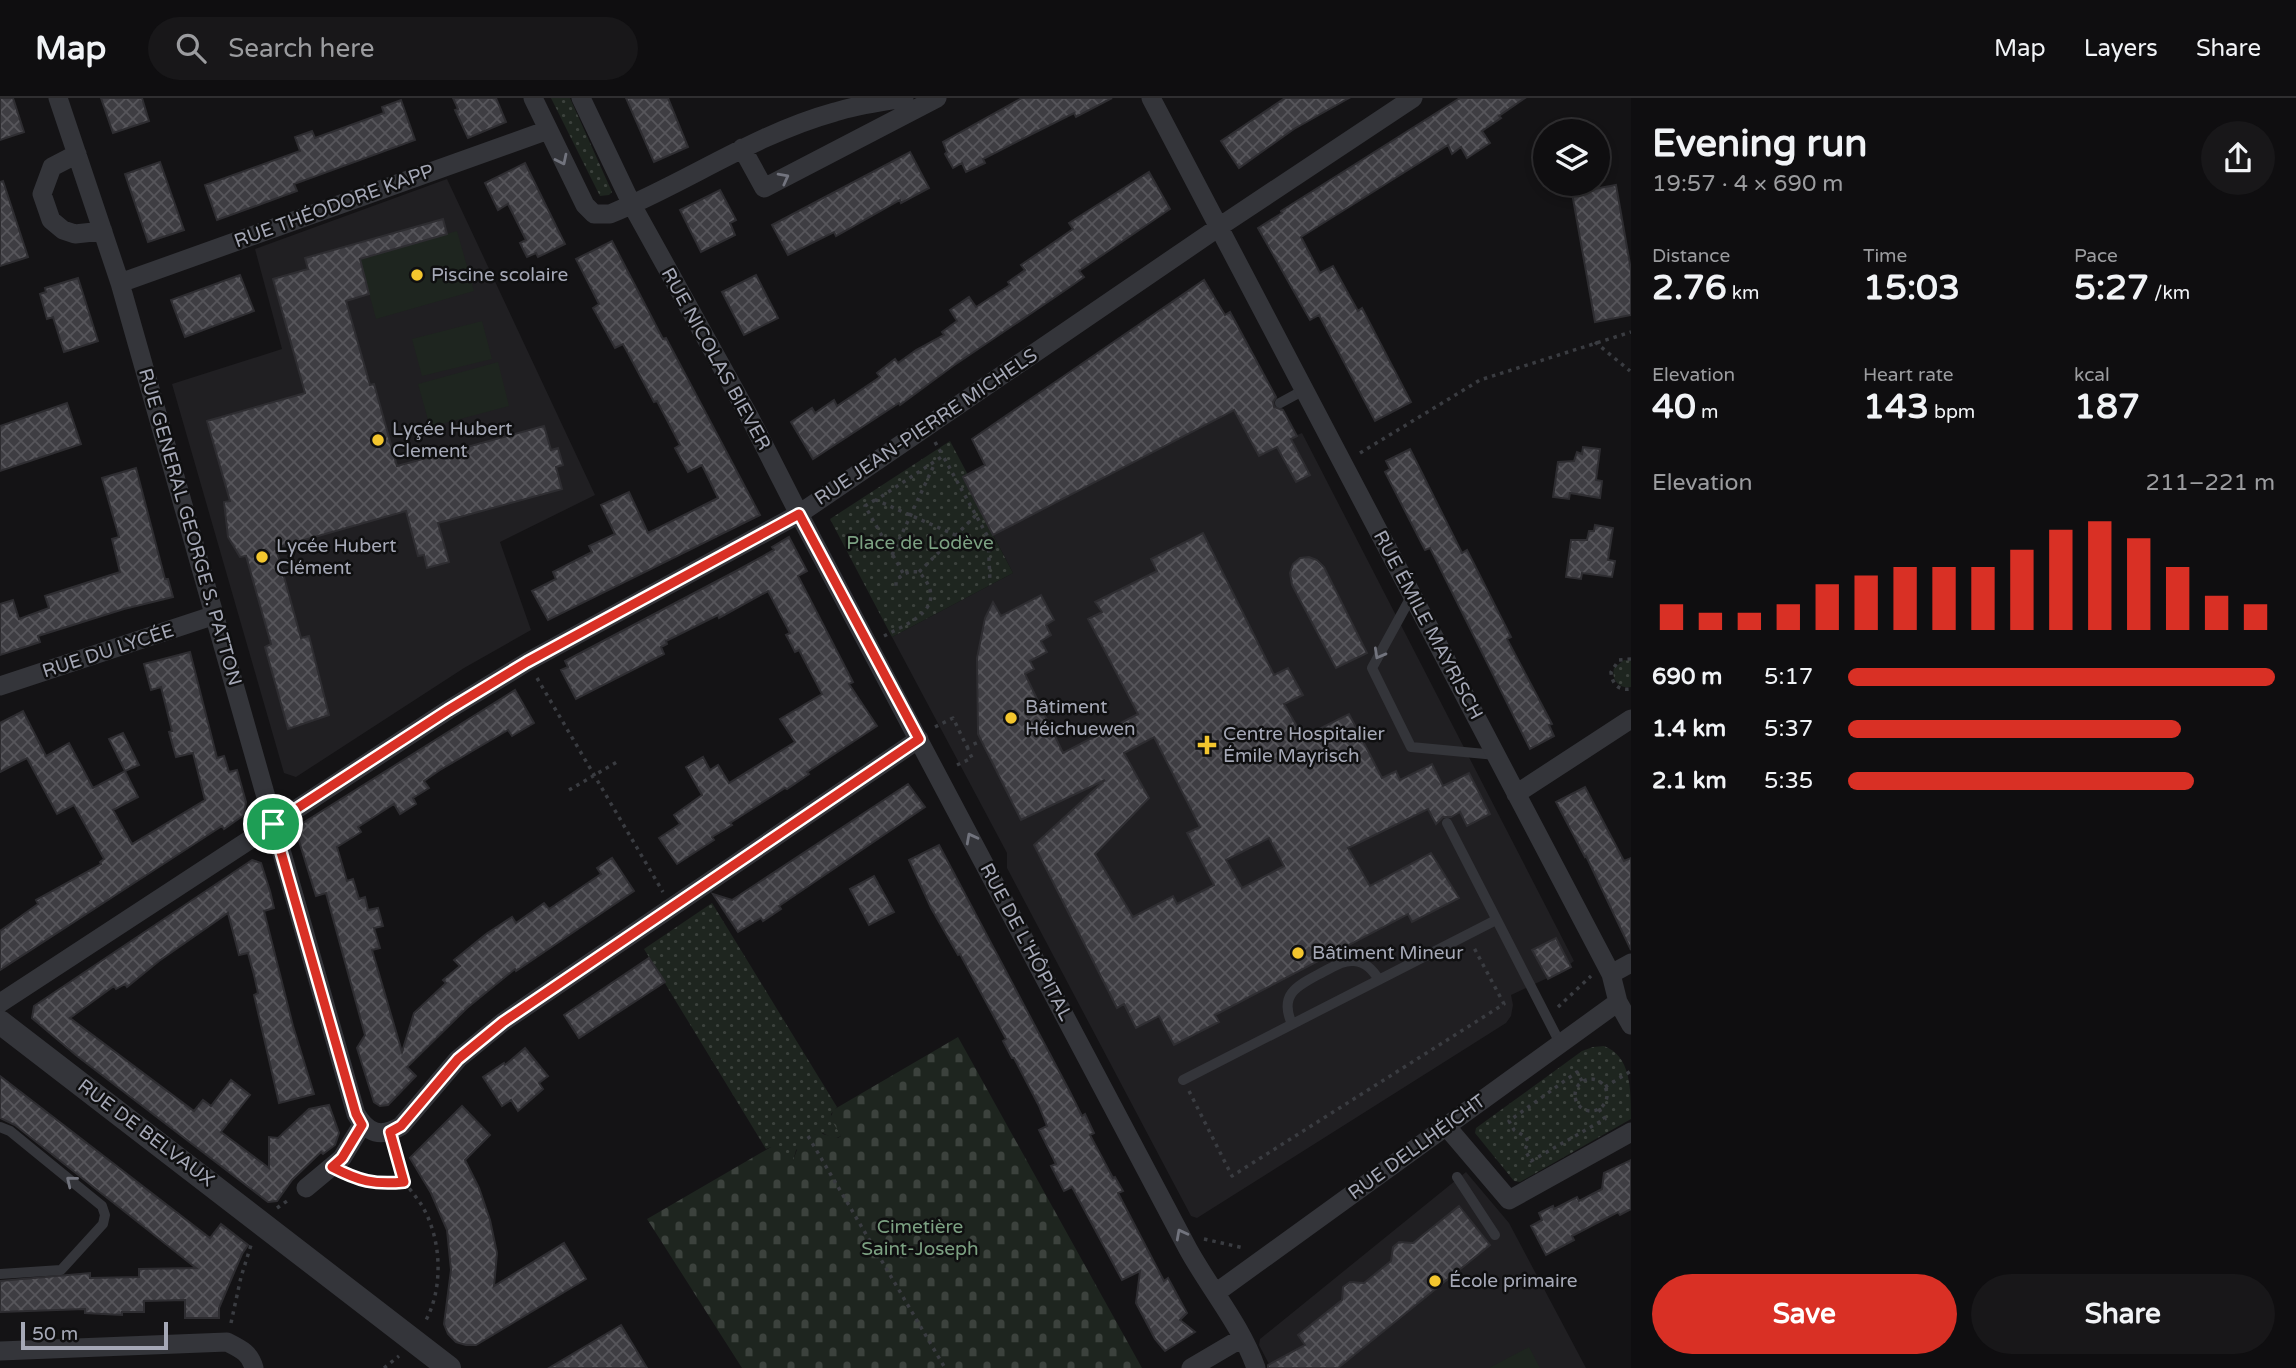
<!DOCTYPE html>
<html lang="en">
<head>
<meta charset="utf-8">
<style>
	body { margin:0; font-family:"Varela Round",sans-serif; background:#181719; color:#f1f3f6; height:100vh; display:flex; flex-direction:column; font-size:26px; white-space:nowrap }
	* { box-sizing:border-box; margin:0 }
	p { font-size:23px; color:#9b9c9f }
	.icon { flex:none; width:38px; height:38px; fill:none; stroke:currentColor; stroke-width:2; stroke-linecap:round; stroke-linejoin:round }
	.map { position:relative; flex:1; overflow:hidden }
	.panel { display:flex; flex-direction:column; background:#0f0e10; width:665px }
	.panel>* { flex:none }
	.tools { position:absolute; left:1533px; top:21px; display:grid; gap:14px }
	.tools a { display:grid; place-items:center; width:77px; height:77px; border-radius:50%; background:#0f0e10; box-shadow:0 4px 10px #0003,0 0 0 2px #2f2e30; font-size:35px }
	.scale { position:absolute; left:21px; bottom:18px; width:147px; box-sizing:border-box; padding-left:7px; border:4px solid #a5a8b6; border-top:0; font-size:19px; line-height:24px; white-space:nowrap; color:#a5a8b6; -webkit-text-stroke:5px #0f0f10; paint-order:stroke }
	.pin { position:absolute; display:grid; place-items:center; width:60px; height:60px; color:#fff; margin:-30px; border:4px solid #fff; border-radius:50%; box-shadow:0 2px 7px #0007 }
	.round { display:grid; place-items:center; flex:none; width:74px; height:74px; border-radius:37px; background:#181719 }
	.headline { display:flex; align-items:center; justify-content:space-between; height:119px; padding:0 21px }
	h1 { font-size:38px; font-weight:700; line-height:52px }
	.stats { display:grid; grid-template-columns:repeat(3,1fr); gap:10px; height:119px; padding:7px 21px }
	.stats div { display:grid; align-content:center }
	.stats b { font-size:35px; font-weight:700 }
	.stats small { font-size:19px; font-weight:400 }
	.stats p { font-size:19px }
	.chart { height:196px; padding:14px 21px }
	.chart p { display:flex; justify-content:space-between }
	.chart svg { width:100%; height:126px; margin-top:7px; stroke:#d93025; stroke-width:6 }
	.action { display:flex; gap:14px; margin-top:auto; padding:14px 21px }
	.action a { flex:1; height:80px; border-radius:42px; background:#d93025; color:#fff; font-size:28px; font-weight:700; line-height:80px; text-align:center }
	.action a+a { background:#181719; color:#f1f3f6 }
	ul { padding:0 21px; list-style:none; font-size:23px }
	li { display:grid; grid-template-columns:112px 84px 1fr; align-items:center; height:52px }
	li i { height:18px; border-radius:9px; background:#d93025 }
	header { display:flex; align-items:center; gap:42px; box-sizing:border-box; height:98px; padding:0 35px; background:#0f0e10; border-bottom:2px solid #2f2e30 }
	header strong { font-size:33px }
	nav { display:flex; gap:38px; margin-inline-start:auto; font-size:24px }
	.search { width:490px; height:63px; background:#181719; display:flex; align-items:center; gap:18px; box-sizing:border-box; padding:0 24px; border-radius:38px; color:#9b9c9f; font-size:26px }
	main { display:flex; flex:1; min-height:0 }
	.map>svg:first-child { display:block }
</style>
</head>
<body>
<header>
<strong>Map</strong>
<div class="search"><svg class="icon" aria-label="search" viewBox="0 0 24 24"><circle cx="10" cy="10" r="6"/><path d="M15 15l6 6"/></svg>Search here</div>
<nav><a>Map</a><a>Layers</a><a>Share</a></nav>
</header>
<main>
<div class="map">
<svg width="1631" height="1270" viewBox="0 0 1631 1270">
	<defs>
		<pattern id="green-dots" width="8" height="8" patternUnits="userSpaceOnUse" patternTransform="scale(1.75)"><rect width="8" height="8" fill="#1e251f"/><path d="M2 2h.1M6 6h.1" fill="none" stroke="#3c423d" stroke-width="1.8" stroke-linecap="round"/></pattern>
		<pattern id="cemetery-stones" width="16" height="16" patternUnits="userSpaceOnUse" patternTransform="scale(1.75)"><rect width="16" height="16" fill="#1e251f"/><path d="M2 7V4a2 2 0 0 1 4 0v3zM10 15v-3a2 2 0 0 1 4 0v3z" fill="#3c423d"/></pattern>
		<pattern id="building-cross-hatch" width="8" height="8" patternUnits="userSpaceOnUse" patternTransform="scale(1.75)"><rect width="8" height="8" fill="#3e3d42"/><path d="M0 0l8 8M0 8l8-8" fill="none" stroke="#57565b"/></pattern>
	</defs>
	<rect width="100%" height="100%" fill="#141315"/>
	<path fill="#201f22" d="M447,81l148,316 -95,47 31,88 -67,38 -168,109 -12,-4 -112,-389 110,-35 -27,-100z
		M1242,235l55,102 5,-2 272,528 -4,3 1,3 -60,28 2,10 -2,11 -5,7 -309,195 -6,-2 -184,-348v-15l-115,-216 121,-64 -50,-96 22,-12 -13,-26 27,-19 5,9 215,-83z
		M1466,1074l43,51 77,145h-315l-12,-23 1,-6z"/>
	<path fill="url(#green-dots)" d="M551,0h19l42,94 -3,3 -9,1z
		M950,343l18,34 -5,3 50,95 -121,64 -62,-118z
		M1624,562l7,1v26c-12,2 -20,-7 -17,-19z
		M712,805l125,204 -6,7 10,22 -7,3 -11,-6 -27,17 -3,12 -3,3 -19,-18 -5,2 -122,-200z
		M1604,948c27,10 27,43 27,73l-111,63 -6,-1 -39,-48 1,-5 106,-77 11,-4z"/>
	<path fill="url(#cemetery-stones)" d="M958,939l184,331h-400l-95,-149 124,-72 8,1 11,17 3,-4 7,-20 15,-9 23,6 3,-2 -10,-17 2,-9z"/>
	<path fill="#1e251f" d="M457,133l17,60 -98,28 -16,-60z
		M482,223l10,38 -70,17 -10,-37z
		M498,264l11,44 -79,21 -12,-43z
		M1529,1249l11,21h-51z"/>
	<path fill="url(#building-cross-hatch)" stroke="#2e2d31" stroke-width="2" fill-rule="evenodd" d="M0,0h13l11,34 -24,8z
		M101,0h41l7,23 -36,12z
		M453,0h43l10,24 -38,16 -13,-28 3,-1z
		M626,0h42l20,49 -34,15z
		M1022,0h90l-36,19 -2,-4 -40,20 -51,26 2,4 -19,9 -4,-9 -9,5 -8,-14 2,-2 -4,-10z
		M1285,0h64l-55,31 -55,39 -18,-27z
		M1460,0h65l-26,18 2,2 -19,13 8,12 -23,15 -6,-11 -9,7 -4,-9 -147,92 19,36 13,-7 25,45 4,-3 49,94 -36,19 -56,-106 -9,5 -52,-92 24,-15 -1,-2z
		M401,2l14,40 -121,44 3,7 -80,29 -12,-35 95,-34 -5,-14 17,-6 3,7 69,-25 -2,-6z
		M910,54l19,36 -28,15 -1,-3 -64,36 -2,-4 -46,23 -16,-30z
		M160,64l24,68 -36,12 -23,-68z
		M525,65l40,81 -27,13 -2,-4 -9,4 -7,-14 6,-3 -18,-36 -10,6 -13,-27z
		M1149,74l21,37 -91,62 5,6 -17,12 -114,77 -53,39 -1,-2 -86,56 -22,-37 21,-14 3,5 19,-13 3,6 43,-29 -3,-4 18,-14 3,4 18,-13 28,-15 -2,-3 15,-11 -7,-11 19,-13 7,10 34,-22 -2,-3 17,-12 -4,-5 52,-36 -4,-6z
		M3,83l25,76 -28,9v-84z
		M1616,87l15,85v45l-36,7 -23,-129z
		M720,92l16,30 -6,3 5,12 -34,17 -21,-42z
		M443,121l4,15 -87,25 9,35 -23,7 24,84 4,-1 23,82 147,-40 7,24 7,-2 5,17 -7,2 6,22 -124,34 11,39 -22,6 -3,-13 -6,1 -12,-45 -130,37 25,90 8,-2 20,79 -41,14 -23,-82 6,-3 -25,-88 -6,1 -12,-20 -4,-35 6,-1 -23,-80 98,-28 -32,-114 35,-10 -3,-11z
		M612,143l51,98 3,-1 94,177 -212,105 -16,-29 24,-12 -3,-7 39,-20 -3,-6 26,-12 -14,-29 28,-13 19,41 70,-35 -16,-33 -14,7 -13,-24 5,-3 -23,-44 -3,1 -31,-58 -8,4 -22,-40 6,-4 -23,-45z
		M240,177l14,36 -69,26 -14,-37z
		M756,177l22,43 -34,17 -22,-43z
		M78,180l20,63 -34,11 -11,-35 -6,2 -7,-25 6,-2 -1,-4z
		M1204,182l21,35 5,-3 46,85 -3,5 1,5 9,3 14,26 -6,3 19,36 -14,7 -19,-35 -18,9 -25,-46 -241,125 -30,-58 22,-12 -13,-26z
		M67,305l14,41 -81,27v-45z
		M1583,349l17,2 -4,31 6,1 -2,17 -30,-5 -1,6 -16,-2 5,-35 16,-1 3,-9 5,2z
		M1410,351l52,104 5,-3 44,87 -4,2 45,85 -3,1 5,11 -24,13 -100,-201 -5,2 -40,-78 5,-3 -4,-8z
		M136,370l29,111h3l5,18 -49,12 -86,27 2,6 -40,13v-51l13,-4 6,19 30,-11 -4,-12 75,-24 -8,-33 7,-2 -17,-59z
		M1595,427l18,3 -5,32 7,1 -3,16 -30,-4 -1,6 -15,-2 5,-37h16l2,-9h5z
		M1203,435l71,142 14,-7 15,27 -19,9 19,33 46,-23 33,64 14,-7 4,9 32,-16 11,22 26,-13 21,41 -23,12 -7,-14 -9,5h-8l-7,7 -8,-15 -80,39 22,38 61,-33 28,45 -47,24 -4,-8 -193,101 4,7 -45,23 -15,-29 -23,12 -12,-24 -7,4 -83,-163 71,-65 -84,40 -43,-86 -1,-76 8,-40 8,-16 8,14 40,-21 13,25 -8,5 5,10 -10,6 6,11 -17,9 4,8 -9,5 38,79 75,-39 -50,-95 14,-7 -7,-10 62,-31 -6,-12zM1154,639l46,90 -13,6 27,52 -37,19 -4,-8 -40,21 -38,-63 54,-56 -25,-45zM1269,740l15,28 -42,22 -16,-28z
		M789,439l18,34 -9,5 55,106 -4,2 28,42 -70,46 2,2 -22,15 -2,-1 -55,35 2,2 -20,12 2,3 -37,24 -18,-26 21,-14 -6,-9 28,-20 -16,-28 17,-10 7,13 8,-5 11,18 66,-41 -15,-23 42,-25 -23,-44 -4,2 -5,-10 -4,-7 4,-2 -22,-42 -49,27 -1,-3 -52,26 1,3 -6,3 3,7 -88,45 -15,-29 7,-3 -3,-6 171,-90 38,-21 -2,-3z
		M1309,459l8,3 7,7 43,86 -31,15 -44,-83 -2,-12 3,-9 7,-6z
		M190,554l27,106 7,-2 5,16 8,-2 9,32 -2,13 -20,14 -2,-3 -17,11 -205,133v-39l38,-27 -2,-4 65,-36 -1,-2 4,-3 -30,-54 -17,9 -30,-56 -27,14v-49l23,-12 23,45 23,-13 24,45 32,-17 13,26 -25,13 19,34 73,-44 -12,-47 -17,4 -7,-25 3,-1 -11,-44 -10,3 -7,-26z
		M515,592l19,33 -22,13 -4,-6 -68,40 -16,11 5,7 -16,10 3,6 -16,10 -6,-10 -36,23 3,5 -24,15 10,34 6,-2 6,20 6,-2 3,13 10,-2 5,18 -9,2 6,20 -8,2 30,102 12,-39 32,-30 -3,-3 17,-14 -6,-6 32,-26 26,-17 4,6 28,-20 5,6 52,-35 -4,-6 15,-10 22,33 -118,80 -1,-2 -48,39 -60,59 9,9 -28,29 -8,1 -6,-4 -17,-54 8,-13 -39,-142 -10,3 -21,-68z
		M123,635l16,32 -14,6 -16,-32z
		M908,686l17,23 -146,99 2,3 -18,12 -2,-3 -23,14 -25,-38 19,6z
		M1585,689l39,74 7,-3v92l-45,-94 -1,1 -29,-55z
		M939,747l130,245 13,26 3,-2 9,19 -4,2 23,43 2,-1 8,14 -5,2 46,88 4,-3 19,35 -7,7 15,12 -30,19 -10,-12 -19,-36 4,-32 -18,9 -50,-93 -8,4 -13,-25 5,-2 -17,-34 8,-4 -8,-20 -25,-48h-2l-9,-17 3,-2 -46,-85 -2,1 -27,-47 -22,-48z
		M252,762l9,3 9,28 4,17 -10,3 29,115 21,68 -35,9 -25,-108 4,-2 -4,-18 -6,-22 -9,2 -11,-42 -69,48 -32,26 -2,-3 -9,5 -2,-3 -44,32 124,93 9,-11 8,6 20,-26 19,15 -29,37 48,36v-31l9,1 31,-29 20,-4 10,28 -4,12 -12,9 -2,-2 -29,28 -15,21 -9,1 -191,-146 -45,-38 2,-12z
		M874,778l20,36 -25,13 -19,-36z
		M1556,840l15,29 -23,12 -16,-29z
		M649,860l16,24 -86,56 -15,-23z
		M525,950l23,28 -9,7 4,6 -25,22 -7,-11 -9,6 -19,-29 21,-14 1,2z
		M0,978l210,162 11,-14 27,21 -6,9 -23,54v10h-34v-18l-41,1v11h-22v3l-37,-2v-4l-85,3v-31l90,-8v5l49,-1v-8l57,-1 -181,-143 -15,-7z
		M462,1008l28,29 -25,25 14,28 11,32 7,33 -3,33 70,-43 22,36 -110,66h-10l-10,-3 -8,-8 -4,-10 7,-54 -4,-40 -16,-37 -21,-35z
		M1631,1062v49l-11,6 -2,-3 -46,24 2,4 -28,15 -15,-29 11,-6 -3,-7 14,-7 1,3 23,-12 2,4 23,-12 2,-16z
		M1459,1108l31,39 -152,123h-70v-3l37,-20 -7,-10 44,-35 1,-13 7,-5 14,1 27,-22 2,-14 6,-5 14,1z
		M621,1227l26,43h-98z"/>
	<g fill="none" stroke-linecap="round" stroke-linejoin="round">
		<path stroke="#3a3c41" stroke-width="3.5" stroke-dasharray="3.5 5" stroke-linecap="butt" d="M1595,244l35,29
			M935,344l8,14
			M1360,355l120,-73 151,-48
			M875,402l-10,6 38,67
			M987,451l-111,-49 67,-44 45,81 2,44
			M892,457l43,-92
			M919,474l57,-57
			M884,538c27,-14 67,-29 35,-64 -11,-1 -16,1 -23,9v9
			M1631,561l-12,1 -8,12c1,12 7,19 20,17
			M537,580l126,214
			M935,629l18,-9 14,29 14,-6
			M957,667l15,-7 -5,-11
			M569,692l48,-28
			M1558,909l33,-31
			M1575 997a16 16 0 1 1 32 0a16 16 0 1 1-32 0Z
			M1582,983l-5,-9 -68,49 5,9 12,7 2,5 -3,8 6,11 74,-42 -6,-10
			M1605,989l26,-16
			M1189,993l43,85 272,-172 -31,-58
			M808,1038l137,232
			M351,1079l27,7 26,-2 -9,-34
			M404,1084c6,7 12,15 17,22 21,34 23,84 4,118
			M277,1110l13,-9
			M1204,1141l40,9
			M231,1225l10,-46 11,-35
			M384,1270l15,-12"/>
		<path stroke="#34353a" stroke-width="10" d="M1280,305l24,-13
			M1412,497l-40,73 39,79 85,8
			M1447,725l113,220
			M1292,926c-14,-31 7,-39 31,-52 10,-5 20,-12 31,-11 12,1 19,9 25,19
			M1183,982l313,-160
			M0,1029l10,4 92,75 3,9 -2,9 -42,46 -61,4
			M1457,1079l38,58"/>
		<path stroke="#34353a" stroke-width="19" d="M58,0l62,185 236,831c12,20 25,24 45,12l57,-67 45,-37 416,-283
			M533,0l52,107 9,9h16c76,-31 145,-80 225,-102 22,-7 46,-10 69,-14
			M581,0l51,107 117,211 50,98 389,735c22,40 53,76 68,119
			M1151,0l460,876 7,28 13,23
			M742,50l22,40 173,-90
			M77,56l-25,13 -10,27 9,26 12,10 12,4 28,-3
			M120,185l428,-153
			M0,588l215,-71
			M1516,696l115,-75
			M1611,876l20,-11
			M0,905l448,-293 79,-48 272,-148 420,-287 194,-129
			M1446,1028l63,74 122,-68
			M306,1090l36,-30 20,-33
			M1217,1194l401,-290
			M0,1253l227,-9c14,7 23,11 27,26
			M1191,1270l51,-30"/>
		<path stroke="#34353a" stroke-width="24" d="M0,924l449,346"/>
	</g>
	<defs><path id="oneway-chevron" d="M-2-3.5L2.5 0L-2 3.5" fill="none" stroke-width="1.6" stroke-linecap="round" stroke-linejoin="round" transform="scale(1.75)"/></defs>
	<g stroke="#72747e">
		<use href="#oneway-chevron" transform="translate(562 62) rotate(64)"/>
		<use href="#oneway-chevron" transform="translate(784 80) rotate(-28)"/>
		<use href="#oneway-chevron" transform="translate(1379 556) rotate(119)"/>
		<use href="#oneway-chevron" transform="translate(971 740) rotate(-118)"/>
		<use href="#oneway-chevron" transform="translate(71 1083) rotate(-141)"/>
		<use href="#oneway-chevron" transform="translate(1181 1136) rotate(-118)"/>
	</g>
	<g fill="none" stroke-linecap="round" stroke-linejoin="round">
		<g stroke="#fff" stroke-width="14">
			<path id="route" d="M799,416l120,225 -416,283 -45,37 -57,67 -11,6 14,50c-30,3 -45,-1 -72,-15l10,-9 20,-33 -6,-11 -83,-290 175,-114 79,-48z"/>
		</g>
		<use href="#route" stroke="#d93025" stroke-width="9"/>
	</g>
	<g fill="#f3c62e" stroke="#0f0f10" stroke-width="2.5">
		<circle cx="417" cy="177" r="7"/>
		<circle cx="378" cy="342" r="7"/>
		<circle cx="262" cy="459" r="7"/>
		<circle cx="1011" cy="620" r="7"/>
		<path d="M1203.5 636.5h7v7h7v7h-7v7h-7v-7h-7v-7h7z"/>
		<circle cx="1298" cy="855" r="7"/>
		<circle cx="1435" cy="1183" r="7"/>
	</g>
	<g text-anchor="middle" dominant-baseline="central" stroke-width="5" stroke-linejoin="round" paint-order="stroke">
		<g font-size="19" fill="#a5a8b6" stroke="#0f0f10">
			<text transform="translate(334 108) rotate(-20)">RUE THÉODORE KAPP</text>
			<text transform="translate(716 261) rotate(61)">RUE NICOLAS BIEVER</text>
			<text transform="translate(926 329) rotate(-34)">RUE JEAN-PIERRE MICHELS</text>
			<text transform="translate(190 429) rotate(74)">RUE GENERAL GEORGE S. PATTON</text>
			<text transform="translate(1428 527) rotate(62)">RUE ÉMILE MAYRISCH</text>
			<text transform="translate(108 553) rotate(-18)">RUE DU LYCÉE</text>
			<text transform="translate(1026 844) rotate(62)">RUE DE L'HÔPITAL</text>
			<text transform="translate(146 1035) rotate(37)">RUE DE BELVAUX</text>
			<text transform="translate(1417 1049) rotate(-36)">RUE DELLHÉICHT</text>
		</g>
		<g font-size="19" fill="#a5a8b6" stroke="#0f0f10" text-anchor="start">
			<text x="431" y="177">Piscine scolaire</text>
			<text x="392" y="331">Lyçée Hubert<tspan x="392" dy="22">Clement</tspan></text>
			<text x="276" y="448">Lycée Hubert<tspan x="276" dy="22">Clément</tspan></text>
			<text x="1025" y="609">Bâtiment<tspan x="1025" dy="22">Héichuewen</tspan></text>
			<text x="1223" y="636">Centre Hospitalier<tspan x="1223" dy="22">Émile Mayrisch</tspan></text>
			<text x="1312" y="855">Bâtiment Mineur</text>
			<text x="1449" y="1183">École primaire</text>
		</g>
		<g font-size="19" fill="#7ca182" stroke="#0f0f10">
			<text x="920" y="445">Place de Lodève</text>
			<text x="920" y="1129">Cimetière<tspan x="920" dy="22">Saint-Joseph</tspan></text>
		</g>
	</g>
</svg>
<div class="tools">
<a><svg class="icon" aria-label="layers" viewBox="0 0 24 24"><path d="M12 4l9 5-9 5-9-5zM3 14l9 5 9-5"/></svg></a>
</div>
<div class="scale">50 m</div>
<div class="pin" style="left:273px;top:726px;background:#1e9e55"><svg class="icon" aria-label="arrive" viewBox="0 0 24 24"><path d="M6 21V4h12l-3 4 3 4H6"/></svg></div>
</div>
<section class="panel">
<div class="headline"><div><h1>Evening run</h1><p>19:57 · 4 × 690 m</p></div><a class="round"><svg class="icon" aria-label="share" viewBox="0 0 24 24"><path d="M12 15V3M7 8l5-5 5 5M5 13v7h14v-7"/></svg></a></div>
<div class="stats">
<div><p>Distance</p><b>2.76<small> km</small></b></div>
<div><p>Time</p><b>15:03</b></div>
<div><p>Pace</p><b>5:27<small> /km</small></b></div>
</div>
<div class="stats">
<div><p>Elevation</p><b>40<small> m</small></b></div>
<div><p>Heart rate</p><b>143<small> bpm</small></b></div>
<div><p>kcal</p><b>187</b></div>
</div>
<div class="chart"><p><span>Elevation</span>211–221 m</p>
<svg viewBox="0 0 160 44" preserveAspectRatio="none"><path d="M5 44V35M15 44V38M25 44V38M35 44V35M45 44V28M55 44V25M65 44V22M75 44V22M85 44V22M95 44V16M105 44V9M115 44V6M125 44V12M135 44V22M145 44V32M155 44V35"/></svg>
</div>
<ul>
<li><b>690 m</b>5:17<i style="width:100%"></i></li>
<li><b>1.4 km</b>5:37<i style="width:78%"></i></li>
<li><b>2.1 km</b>5:35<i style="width:81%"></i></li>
</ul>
<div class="action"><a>Save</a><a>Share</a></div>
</section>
</main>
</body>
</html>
